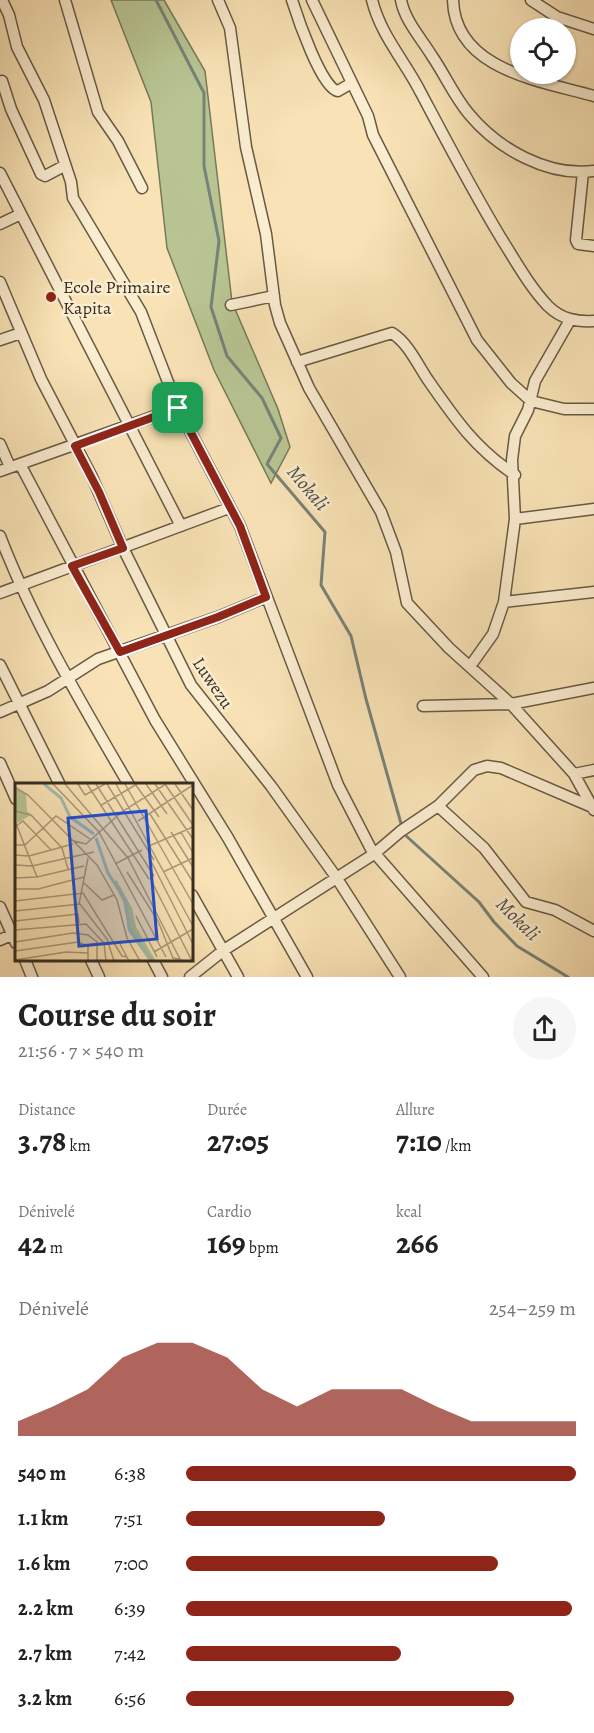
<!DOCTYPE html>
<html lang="fr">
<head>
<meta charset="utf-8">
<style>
	body { margin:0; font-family:Alegreya,serif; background:#f6f6f6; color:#222; height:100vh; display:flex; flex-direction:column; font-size:22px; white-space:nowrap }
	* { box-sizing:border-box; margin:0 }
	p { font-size:20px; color:#767676 }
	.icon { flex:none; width:33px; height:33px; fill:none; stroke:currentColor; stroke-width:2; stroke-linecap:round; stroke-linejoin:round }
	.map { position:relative; height:977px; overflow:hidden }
	.side { display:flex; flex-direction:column; background:#fff; flex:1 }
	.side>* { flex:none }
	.tools { position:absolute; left:510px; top:18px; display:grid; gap:12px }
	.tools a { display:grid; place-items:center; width:66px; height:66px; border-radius:50%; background:#fff; box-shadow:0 2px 4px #0004; font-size:30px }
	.pin { position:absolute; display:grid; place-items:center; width:51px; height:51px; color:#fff; margin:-26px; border-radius:12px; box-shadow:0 3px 9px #0006 }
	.round { display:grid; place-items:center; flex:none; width:63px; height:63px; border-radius:32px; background:#f6f6f6 }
	.head { display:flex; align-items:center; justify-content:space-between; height:102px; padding:0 18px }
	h1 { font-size:33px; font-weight:700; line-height:45px }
	.stats { display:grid; grid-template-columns:repeat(3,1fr); gap:9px; height:102px; padding:6px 18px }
	.stats div { display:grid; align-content:center }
	.stats b { font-size:30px; font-weight:700 }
	.stats small { font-size:16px; font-weight:400 }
	.stats p { font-size:16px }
	.chart { height:168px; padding:12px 18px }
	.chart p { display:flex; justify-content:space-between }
	.chart svg { width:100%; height:108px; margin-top:6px; fill:#8f2418; opacity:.7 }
	ul { padding:0 18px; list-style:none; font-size:20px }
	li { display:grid; grid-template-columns:96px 72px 1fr; align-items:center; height:45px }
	li i { height:15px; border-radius:8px; background:#8f2418 }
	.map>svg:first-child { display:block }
</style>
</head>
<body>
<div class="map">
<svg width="594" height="977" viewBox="0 0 594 977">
	<rect width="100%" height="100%" fill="#f9e3b6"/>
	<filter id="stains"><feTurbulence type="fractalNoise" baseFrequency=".00333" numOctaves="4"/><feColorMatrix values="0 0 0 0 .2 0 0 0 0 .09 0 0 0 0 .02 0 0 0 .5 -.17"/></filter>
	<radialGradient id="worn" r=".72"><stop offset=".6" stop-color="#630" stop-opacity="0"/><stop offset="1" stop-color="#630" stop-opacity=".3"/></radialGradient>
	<path fill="#b8c593" stroke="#77795a" stroke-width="1.5" d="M111,0h53l41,71 27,231 46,107 12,38 -19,36 -57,-113 -47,-122 -16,-146z"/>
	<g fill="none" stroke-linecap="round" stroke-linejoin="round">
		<path stroke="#768379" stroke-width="3" d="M156,0l48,93v73l15,75 -8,66 16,49 35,42 19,40 -14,26 58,68 -4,53 30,51 15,63 36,128
			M404,834l75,68 15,20 23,24 51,31"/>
		<g stroke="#675a46" stroke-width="13">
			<path id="minor" d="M2,0l7,15 8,32 27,53 27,82 2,16 68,114 37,96 62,118 98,259 33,64 112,128
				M65,0l33,112 20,29 24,47
				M218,0l12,28 16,119 20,87 9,71 5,18 29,65 72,124 15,40 11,51 42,45 62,56 63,70 20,36
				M292,0c5,16 30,90 46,91l12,-7
				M312,0l56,116 5,19 104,205 34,43 20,18 33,8h30
				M372,0c9,36 33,61 49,93 26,49 51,97 80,145 14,22 28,48 47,68 13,13 28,16 46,15
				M401,0c4,21 20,38 31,56 13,19 22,40 37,58 29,35 79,63 125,57
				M453,0c2,70 88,81 141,96
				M531,0l26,17 37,12
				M2,81l9,28 30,65 4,2 19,-10
				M583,172l-7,68 2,4 16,2
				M0,173l181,353
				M0,224l21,-10
				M0,282l41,97 51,98 31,71 68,137 80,101 65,91 64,100
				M231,305l43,-9
				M0,340l21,-7
				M297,362l95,-29c17,11 25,31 36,47 27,39 47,68 87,95
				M0,444l10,23
				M20,464l135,256 73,118 79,139
				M0,471l178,-63
				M515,519l79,-10
				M0,536c34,88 82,168 129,249
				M0,593l229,-85
				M504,602l90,-10
				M0,665l60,120
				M471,665l22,-31 11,-32 11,-83 -3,-59 3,-24 13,-26 7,-29 35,-61
				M423,706l88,-2 83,-16
				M0,712l48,-21 50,-32 120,-42 48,-20
				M0,763l16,36
				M574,774l20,-4
				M438,806l46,42 42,54 29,8 39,21
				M192,895l46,82
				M0,907l16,36
				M0,940l16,-7
				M25,960l7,17
				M91,960l8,17
				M153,960l9,17
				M190,977l34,-27 150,-96 27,-23 37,-25 36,-36 13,-4 14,2 91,39"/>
		</g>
		<use href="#minor" stroke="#fbedd0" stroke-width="10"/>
	</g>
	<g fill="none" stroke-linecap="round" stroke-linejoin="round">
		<g stroke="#fff" stroke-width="12">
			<path id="route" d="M178,408l62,118 26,71 -48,20 -98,35 -48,-86 51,-18 -24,-56 -24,-46z"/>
		</g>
		<use href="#route" stroke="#8f2418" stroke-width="8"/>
	</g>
	<circle fill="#8f2418" stroke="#fbedd0" stroke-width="2" cx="51" cy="297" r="6"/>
	<g text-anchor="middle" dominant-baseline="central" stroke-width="5" stroke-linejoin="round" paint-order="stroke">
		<g font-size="18" fill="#362d20" stroke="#fbedd0" text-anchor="start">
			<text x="63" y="287">Ecole Primaire<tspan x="63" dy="21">Kapita</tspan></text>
		</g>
		<g font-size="18" fill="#362d20" stroke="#fbedd0">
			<text transform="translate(213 683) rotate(56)">Luwezu</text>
		</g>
		<g font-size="20" font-style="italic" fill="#505145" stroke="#fbedd0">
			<text transform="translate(308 488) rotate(50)">Mokali</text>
			<text transform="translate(518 919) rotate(45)">Mokali</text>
		</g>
	</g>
	<g transform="translate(15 783)">
		<rect width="178" height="178" fill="#f9e3b6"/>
		<path d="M0,5l11,6 1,17 4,4 -14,8zM101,96l16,29 4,19 20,34h-7l-20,-29 -6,-30 -9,-18z" fill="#b8c593"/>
		<path fill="none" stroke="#a0bdb5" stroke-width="3" d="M29,1l17,14 9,19 24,17M81,55l12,35 18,28 3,28 23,32"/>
		<path fill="none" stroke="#ab9a7a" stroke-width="1.5" d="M38,1l46,48 67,125M50,1l63,74 53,103M63,1l7,11 20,-11M72,1l62,95M81,1l58,92M92,1l47,76M101,1l77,142M110,1l68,120M120,1l24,33M131,1l21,30M140,1l38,55M150,1l28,41M160,1l18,26M1,5l12,7 69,70 20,35 10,38 13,23M85,23l37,-22M0,28l16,4 31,33M135,31l43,68M0,38l22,56M123,38l55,-36M0,44l8,-6 28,29M156,49l22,35M166,49l12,21M55,57l16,4 37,-33 43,-27M0,62h10l31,-29 34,23M134,63l44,-19M47,65l6,21M0,72l14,1 44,-12M136,78l42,83M100,81l27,-14M0,82l17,1 62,-14M112,89l31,49 15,37 6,1M148,89l30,-14M0,95l22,-1 47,-11M135,95l42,83M69,100l18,17 12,-5M0,106h23l46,-12M0,118l68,-8 39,63 5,1M64,121l9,-46M0,128l65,-7 27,35 7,22M121,133l21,41M0,138l63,-7 1,9M0,147l71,-6 18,19 2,18M0,159l58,-9 15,2 9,7v19M105,161l9,17M0,168l63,-9 10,4v15M139,169l39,-23M0,177l51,-8 22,1"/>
		<path fill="#1d4ed8" fill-opacity="0.15" stroke="#1d4ed8" stroke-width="3" d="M131,28l11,128 -78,7 -11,-128z"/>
		<rect width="178" height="178" fill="none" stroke="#362d20" stroke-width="3"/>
	</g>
	<rect width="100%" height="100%" filter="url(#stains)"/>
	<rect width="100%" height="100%" fill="url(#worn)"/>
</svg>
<div class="tools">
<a><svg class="icon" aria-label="locate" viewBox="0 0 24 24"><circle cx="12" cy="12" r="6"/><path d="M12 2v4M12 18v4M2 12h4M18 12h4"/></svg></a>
</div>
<div class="pin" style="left:178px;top:408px;background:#1e9e55"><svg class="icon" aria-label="arrive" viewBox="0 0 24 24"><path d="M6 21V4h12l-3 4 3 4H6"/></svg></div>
</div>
<section class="side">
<div class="head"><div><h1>Course du soir</h1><p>21:56 · 7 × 540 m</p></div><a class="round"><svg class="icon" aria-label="share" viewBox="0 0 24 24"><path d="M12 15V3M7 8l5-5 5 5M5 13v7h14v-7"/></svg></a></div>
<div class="stats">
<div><p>Distance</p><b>3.78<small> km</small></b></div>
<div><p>Durée</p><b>27:05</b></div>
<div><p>Allure</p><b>7:10<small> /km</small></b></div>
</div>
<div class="stats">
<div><p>Dénivelé</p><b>42<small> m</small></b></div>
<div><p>Cardio</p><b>169<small> bpm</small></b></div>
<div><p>kcal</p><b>266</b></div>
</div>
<div class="chart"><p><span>Dénivelé</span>254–259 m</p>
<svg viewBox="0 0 160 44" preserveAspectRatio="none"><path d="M0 44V38L10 32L20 25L30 12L40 6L50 6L60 12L70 25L80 32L90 25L100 25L110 25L120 32L130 38L140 38L150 38L160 38V44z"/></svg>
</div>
<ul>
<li><b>540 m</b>6:38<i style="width:100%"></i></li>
<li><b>1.1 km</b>7:51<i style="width:51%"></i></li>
<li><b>1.6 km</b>7:00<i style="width:80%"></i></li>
<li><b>2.2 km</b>6:39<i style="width:99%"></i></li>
<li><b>2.7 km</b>7:42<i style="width:55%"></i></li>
<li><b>3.2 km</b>6:56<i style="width:84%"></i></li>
</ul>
</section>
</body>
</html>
